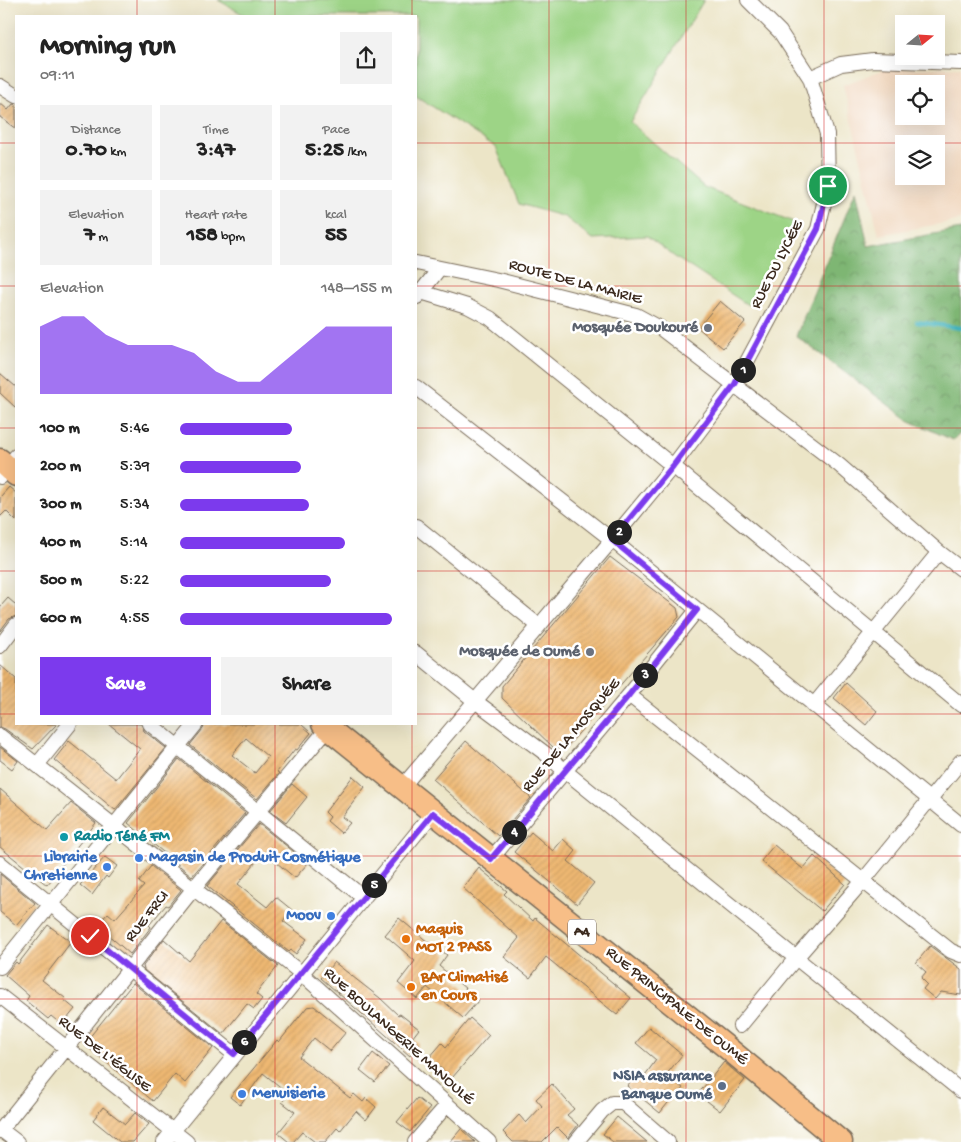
<!DOCTYPE html>
<html lang="en">
<head>
<meta charset="utf-8">
<style>
	body { margin:0; font-family:"Gochi Hand",sans-serif; background:#f2f2f2; color:#222; height:100vh; display:flex; flex-direction:column; font-size:19px; white-space:nowrap }
	* { box-sizing:border-box; margin:0 }
	p { font-size:16px; color:#767676 }
	.icon { flex:none; width:28px; height:28px; fill:none; stroke:currentColor; stroke-width:2; stroke-linecap:round; stroke-linejoin:round }
	.map { position:relative; flex:1; overflow:hidden }
	.sheet { position:absolute; left:15px; top:15px; width:402px; height:710px; display:flex; flex-direction:column; background:#fff; border-radius:0px; box-shadow:0 5px 20px #0002 }
	.sheet>* { flex:none }
	.needle { width:32px; rotate:72deg }
	.tools { position:absolute; left:895px; top:15px; display:grid; gap:10px }
	.tools a { display:grid; place-items:center; width:50px; height:50px; border-radius:0px; background:#fff; box-shadow:0 5px 20px #0002; font-size:25px }
	.pin { position:absolute; display:grid; place-items:center; width:42px; height:42px; color:#fff; margin:-21px; border:2px solid #fff; border-radius:50%; box-shadow:0 1px 5px #0007 }
	.km { position:absolute; width:25px; height:25px; margin:-12px; border-radius:50%; background:#222; color:#fff; font-size:14px; line-height:25px; text-align:center }
	.round { display:grid; place-items:center; flex:none; width:52px; height:52px; border-radius:0px; background:#f2f2f2 }
	.overview { display:flex; align-items:center; justify-content:space-between; height:85px; padding:0 25px }
	h1 { font-size:28px; font-weight:700; line-height:38px }
	.metrics { display:grid; grid-template-columns:repeat(3,1fr); gap:8px; height:85px; padding:5px 25px }
	.metrics div { display:grid; align-content:center; border-radius:0px; background:#f2f2f2; text-align:center }
	.metrics b { font-size:21px; font-weight:700 }
	.metrics small { font-size:14px; font-weight:400 }
	.metrics p { font-size:14px }
	.chart { height:140px; padding:10px 25px }
	.chart p { display:flex; justify-content:space-between }
	.chart svg { width:100%; height:90px; margin-top:5px; fill:#7c3aed; opacity:.7 }
	.cta { display:flex; gap:10px; margin-top:auto; padding:10px 25px }
	.cta a { flex:1; height:58px; border-radius:0px; background:#7c3aed; color:#fff; font-size:20px; font-weight:700; line-height:58px; text-align:center }
	.cta a+a { background:#f2f2f2; color:#222 }
	ul { padding:0 25px; list-style:none; font-size:16px }
	li { display:grid; grid-template-columns:80px 60px 1fr; align-items:center; height:38px }
	li i { height:12px; border-radius:6px; background:#7c3aed }
	.map>svg:first-child { display:block }
</style>
</head>
<body>
<div class="map">
<svg width="961" height="1142" viewBox="0 0 961 1142">
	<defs>
		<pattern id="forest-crowns" width="20" height="18" patternUnits="userSpaceOnUse" patternTransform="scale(1.25)"><rect width="20" height="18" fill="#7eb673"/><path d="M2 6a3 3 0 1 1 6 0M12 15a3 3 0 1 1 6 0" fill="none" stroke="#68945e"/></pattern>
		<pattern id="building-hatch" width="6" height="6" patternUnits="userSpaceOnUse" patternTransform="scale(1.25)"><rect width="6" height="6" fill="#eeb872"/><path d="M-1 1l2-2M0 6l6-6M5 7l2-2" fill="none" stroke="#cd9e62"/></pattern>
	</defs>
	<rect width="100%" height="100%" fill="#fff"/>
	<filter id="ink" filterUnits="userSpaceOnUse"><feTurbulence type="fractalNoise" baseFrequency=".02" numOctaves="2"/><feDisplacementMap in="SourceGraphic" scale="10" xChannelSelector="R" yChannelSelector="G"/><feConvolveMatrix kernelMatrix="1 2 1 2 8 2 1 2 1" color-interpolation-filters="sRGB"/></filter>
	<filter id="wash" filterUnits="userSpaceOnUse"><feTurbulence type="fractalNoise" baseFrequency=".0096" numOctaves="4" result="noise"/><feDisplacementMap in="SourceGraphic" scale="20" xChannelSelector="R" yChannelSelector="G"/><feGaussianBlur stdDeviation="1.12" result="paint"/><feColorMatrix in="noise" values="0 0 0 0 0 0 0 0 0 0 0 0 0 0 0 0 0 1.4 0 .05"/><feComposite in="paint" operator="in"/></filter>
	<g filter="url(#wash)">
		<rect width="100%" height="100%" fill="#ece5c7"/>
		<path fill="#f0d6bc" fill-rule="evenodd" d="M961,67v153l-82,15 -36,-150 42,-16zM904,84h32v32h-32zM904,144h32v32h-32z"/>
		<path fill="#9dd486" stroke="#6c7f52" d="M218,0h486l-74,122 74,65 92,36 -48,82 -73,-48 -28,-21 -54,3 -28,-22 -46,-13 -23,-57 -80,-51v-80h-170z"/>
		<path fill="url(#forest-crowns)" stroke="#5c7048" d="M856,190l12,56 93,-17v204l-8,7 -43,-19 -114,-85z"/>
		<g fill="none" stroke-linecap="round" stroke-linejoin="round">
			<path stroke="#43b2bd" stroke-width="4.5" d="M917,322l44,6"/>
		</g>
		<g id="blocks">
			<path fill="url(#building-hatch)" fill-rule="evenodd" d="M0,103l8,7 5,-6 3,1v24l-16,-12z
				M720,301l25,21 -22,26 -25,-20z
				M0,373l16,14v21l-16,-15z
				M9,487l7,6v28l-10,-10 -6,6v-20z
				M610,557l67,51 2,9 -113,131 -11,1 -53,-51v-12z
				M8,598l8,7v11l-7,3 -9,12v-24z
				M0,665l16,14v45h41l-24,25 -28,-20 -5,-2z
				M846,683l31,28 -11,14 -32,-27z
				M109,724h32l3,7 22,17 -51,62 -61,-50 15,-19 47,38 24,-30z
				M205,724h96l10,9 -14,17 -2,-1 -18,23 2,1 -22,26 -67,-54 13,-16zM246,738l22,19 -13,16 -23,-18z
				M466,741l65,57 -33,38 -65,-57z
				M0,747l18,14 -6,8 -12,-9z
				M179,759l66,54 -53,63 -64,-53z
				M353,776l12,11 -23,30 8,6 -9,10 -14,-12 3,-4 -5,-5z
				M292,784l15,13 -21,26 -16,-12z
				M0,789l47,41 24,-27 25,20 -40,49 1,1 -10,12 -47,-38z
				M259,824l49,39 -13,15 -31,-26 -26,32 29,23 9,-10 16,13 -9,11 24,18 -11,15 -5,-4 -2,2 -82,-66z
				M531,832l22,19 10,-12 13,12 -8,10 26,22 -17,21 -63,-52z
				M774,845l29,24 11,-13 31,28 -23,27 -61,-50z
				M105,857l12,9 -9,12 -2,-2 -14,19 -12,-10z
				M151,866l30,24 -13,16 -2,-1 -17,20 2,2 -21,27 -33,-29 11,-12 7,6 29,-33 -5,-4z
				M479,868l28,23 -3,3 29,27 2,-3 96,80 -14,17 -71,-58 -16,21 -26,-21 15,-19 -56,-50z
				M0,874l35,29 -19,22 -16,-13z
				M399,918l30,25 1,-1 17,13 -8,11 40,34 -16,18 -36,-31 -10,12 -19,-16 17,-22 -30,-26z
				M221,921l57,45 -22,28 6,5 -8,10 -7,-5 -24,30 -79,-64 -1,-4 21,-27 25,22z
				M48,925l23,17 -29,38 23,18 -1,2 11,9 -13,16 -11,-9 -3,3 -22,-18 3,-5 -24,-21 11,-13 2,2z
				M930,946l31,23v26l-20,-3 -6,7 -12,-10 4,-5 -6,-6 5,-6 -10,-9z
				M334,962l46,36 18,17 2,-1 19,15 -7,9 7,6 -9,12 -89,-78z
				M133,983l80,65 -28,35 -10,-9 -22,27 -69,-57z
				M314,1006l32,26 -16,19 -16,-13 -15,19 51,41 4,-4 9,8 3,-4 10,9 -10,13 -10,-9 -16,20 -3,-3 -12,14h-10l-13,-10 -9,10h-4l-11,-9 17,-21 -13,-10 7,-8 -26,-21 -23,32 -10,-8 47,-57 2,2 28,-35z
				M470,1018l19,17 -37,43 -23,-20 13,-15 4,4z
				M649,1027l33,28 -16,20 17,13 -10,12 -2,-1 -11,14 -33,-27 11,-13 5,5 13,-18 -20,-17z
				M373,1053l16,13 -14,16 -15,-12z
				M724,1062l21,18 -25,31 -22,-17z
				M552,1084l22,25 -7,6 11,10 -10,13 -11,-11 -15,15h-29l-10,-10 16,-17 7,8 16,-17 -6,-7z
				M417,1098l13,10 -20,24 -13,-10z
				M103,1107l22,17 10,-11 14,11 -16,18h-13l-27,-22z
				M617,1117l30,25h-34l-10,-8z
				M461,1129l14,13h-25z"/>
		</g>
	</g>
	<g filter="url(#ink)">
		<use href="#blocks" fill-opacity="0" stroke="#796b59" stroke-width="1"/>
		<g fill="none" stroke-linecap="round" stroke-linejoin="round">
			<g stroke="#796b59" stroke-width="16">
				<path id="street" d="M810,78l31,-14 32,-4 88,3
					M0,86l16,10
					M416,263l82,17 138,35 24,13 179,137 100,87 22,17
					M421,292l46,14 23,12 183,148 288,239
					M417,297l22,-28
					M416,387l196,153 349,285
					M0,477l16,-21
					M416,526l123,100
					M0,646l16,-21
					M416,653l59,48 71,53 19,17 231,187 66,-76 99,-121
					M629,695l322,256 10,4
					M813,706l126,-154
					M150,724l214,174
					M0,736l301,237 188,169
					M37,765l33,-41
					M402,787l210,-247 61,-74 62,-82 83,-155 10,-43 -1,-52 -17,-56 -30,-46 -32,-32
					M491,859l138,-164 68,-85
					M0,863l234,191
					M0,967l196,-243
					M0,996l187,146
					M740,1026l56,-68 165,133
					M0,1129l17,13
					M0,1131l194,-243 134,-160
					M164,1142l269,-329
					M415,1142l32,-37
					M576,1142l26,-31 10,-8h11l45,39"/>
			</g>
			<g stroke="#796b59" stroke-width="25">
				<path id="primary" d="M0,460l16,15
					M323,724l402,322 116,96"/>
			</g>
			<use href="#street" stroke="#fff" stroke-width="14"/>
			<use href="#primary" stroke="#f7be87" stroke-width="22"/>
		</g>
	</g>
	<g fill="none" stroke-linecap="round" stroke-linejoin="round" filter="url(#ink)">
		<g stroke="#fff" stroke-width="10">
			<path id="route" d="M90,936l144,118 199,-241 58,46 138,-164 68,-85 -85,-70 61,-74 62,-82 83,-155 10,-43"/>
		</g>
		<use href="#route" stroke="#7c3aed" stroke-width="6"/>
	</g>
	<path fill="none" stroke="#d62828" stroke-width="1" stroke-opacity="0.55" d="M137,0v16M275,0v16M412,0v16M549,0v1142M686,0v1142M824,0v1142M0,143h16M416,143h545M0,286h16M416,286h545M0,428h16M416,428h545M0,571h16M416,571h545M0,714h16M416,714h545M137,724v418M275,724v418M412,724v418M0,856h961M0,999h961"/>
	<g fill="#6b7280" stroke="#fff" stroke-width="2">
		<circle cx="708" cy="328" r="5"/>
		<circle cx="590" cy="652" r="5"/>
	</g>
	<circle fill="#0f9aa8" stroke="#fff" stroke-width="2" cx="64" cy="837" r="5"/>
	<g fill="#3f7fe0" stroke="#fff" stroke-width="2">
		<circle cx="139" cy="858" r="5"/>
		<circle cx="107" cy="867" r="5"/>
		<circle cx="331" cy="916" r="5"/>
		<circle cx="242" cy="1094" r="5"/>
	</g>
	<g fill="#e8710a" stroke="#fff" stroke-width="2">
		<circle cx="406" cy="939" r="5"/>
		<circle cx="411" cy="987" r="5"/>
	</g>
	<circle fill="#5c6f8a" stroke="#fff" stroke-width="2" cx="722" cy="1086" r="5"/>
	<g text-anchor="middle" dominant-baseline="central" stroke-width="5" stroke-linejoin="round" paint-order="stroke">
		<rect fill="#fff" stroke="#766a62" stroke-width="1" x="568" y="919.5" width="28" height="25" rx="4"/>
		<g font-size="15" font-weight="bold" fill="#3b2a1e">
			<text x="582" y="932">A4</text>
		</g>
		<g font-size="16" fill="#3b2a1e" stroke="#fff">
			<text transform="translate(778 265) rotate(-63)">RUE DU LYCÉE</text>
			<text transform="translate(575 283) rotate(15)">ROUTE DE LA MAIRIE</text>
			<text transform="translate(572 736) rotate(-50)">RUE DE LA MOSQUÉE</text>
			<text transform="translate(148 917) rotate(-52)">RUE FRCI</text>
			<text transform="translate(676 1007) rotate(39)">RUE PRINCIPALE DE OUMÉ</text>
			<text transform="translate(398 1037) rotate(42)">RUE BOULANGERIE MANOULÉ</text>
			<text transform="translate(104 1055) rotate(38)">RUE DE L'ÉGLISE</text>
		</g>
		<g font-size="16" font-weight="bold" fill="#5b616d" stroke="#fff" text-anchor="end">
			<text x="698" y="328">Mosquée Doukouré</text>
			<text x="580" y="652">Mosquée de Oumé</text>
		</g>
		<g font-size="16" font-weight="bold" fill="#0d838f" stroke="#fff" text-anchor="start">
			<text x="74" y="837">Radio Téné FM</text>
		</g>
		<g font-size="16" font-weight="bold" fill="#366cbe" stroke="#fff" text-anchor="end">
			<text x="97" y="858">Librairie<tspan x="97" dy="18">Chretienne</tspan></text>
			<text x="149" y="858" text-anchor="start">Magasin de Produit Cosmétique</text>
			<text x="321" y="916">Moov</text>
			<text x="252" y="1094" text-anchor="start">Menuisierie</text>
		</g>
		<g font-size="16" font-weight="bold" fill="#c56008" stroke="#fff" text-anchor="start">
			<text x="416" y="930">Maquis<tspan x="416" dy="18">MOT 2 PASS</tspan></text>
			<text x="421" y="978">BAr Climatisé<tspan x="421" dy="18">en Cours</tspan></text>
		</g>
		<g font-size="16" font-weight="bold" fill="#4e5e75" stroke="#fff" text-anchor="end">
			<text x="712" y="1077">NSIA assurance<tspan x="712" dy="18">Banque Oumé</tspan></text>
		</g>
	</g>
</svg>
<div class="tools">
<a><svg class="needle" viewBox="-14 -14 28 28"><path d="M0-13l5 13h-10z" fill="#e53935"/><path d="M0 13l5-13h-10z" fill="#767676"/></svg></a>
<a><svg class="icon" aria-label="locate" viewBox="0 0 24 24"><circle cx="12" cy="12" r="6"/><path d="M12 2v4M12 18v4M2 12h4M18 12h4"/></svg></a>
<a><svg class="icon" aria-label="layers" viewBox="0 0 24 24"><path d="M12 4l9 5-9 5-9-5zM3 14l9 5 9-5"/></svg></a>
</div>
<div class="pin" style="left:828px;top:186px;background:#1e9e55"><svg class="icon" aria-label="arrive" viewBox="0 0 24 24"><path d="M6 21V4h12l-3 4 3 4H6"/></svg></div>
<div class="pin" style="left:90px;top:936px;background:#d93025"><svg class="icon" aria-label="check" viewBox="0 0 24 24"><path d="M5 12l5 5 9-10"/></svg></div>
<b class="km" style="left:743px;top:370px">1</b>
<b class="km" style="left:619px;top:532px">2</b>
<b class="km" style="left:645px;top:675px">3</b>
<b class="km" style="left:514px;top:832px">4</b>
<b class="km" style="left:374px;top:885px">5</b>
<b class="km" style="left:244px;top:1042px">6</b>
<section class="sheet">
<div class="overview"><div><h1>Morning run</h1><p>09:11</p></div><a class="round"><svg class="icon" aria-label="share" viewBox="0 0 24 24"><path d="M12 15V3M7 8l5-5 5 5M5 13v7h14v-7"/></svg></a></div>
<div class="metrics">
<div><p>Distance</p><b>0.70<small> km</small></b></div>
<div><p>Time</p><b>3:47</b></div>
<div><p>Pace</p><b>5:25<small> /km</small></b></div>
</div>
<div class="metrics">
<div><p>Elevation</p><b>7<small> m</small></b></div>
<div><p>Heart rate</p><b>158<small> bpm</small></b></div>
<div><p>kcal</p><b>55</b></div>
</div>
<div class="chart"><p><span>Elevation</span>148–155 m</p>
<svg viewBox="0 0 160 44" preserveAspectRatio="none"><path d="M0 44V11L10 6L20 6L30 15L40 20L50 20L60 20L70 24L80 33L90 38L100 38L110 29L120 20L130 11L140 11L150 11L160 11V44z"/></svg>
</div>
<ul>
<li><b>100 m</b>5:46<i style="width:53%"></i></li>
<li><b>200 m</b>5:39<i style="width:57%"></i></li>
<li><b>300 m</b>5:34<i style="width:61%"></i></li>
<li><b>400 m</b>5:14<i style="width:78%"></i></li>
<li><b>500 m</b>5:22<i style="width:71%"></i></li>
<li><b>600 m</b>4:55<i style="width:100%"></i></li>
</ul>
<div class="cta"><a>Save</a><a>Share</a></div>
</section>
</div>
</body>
</html>
